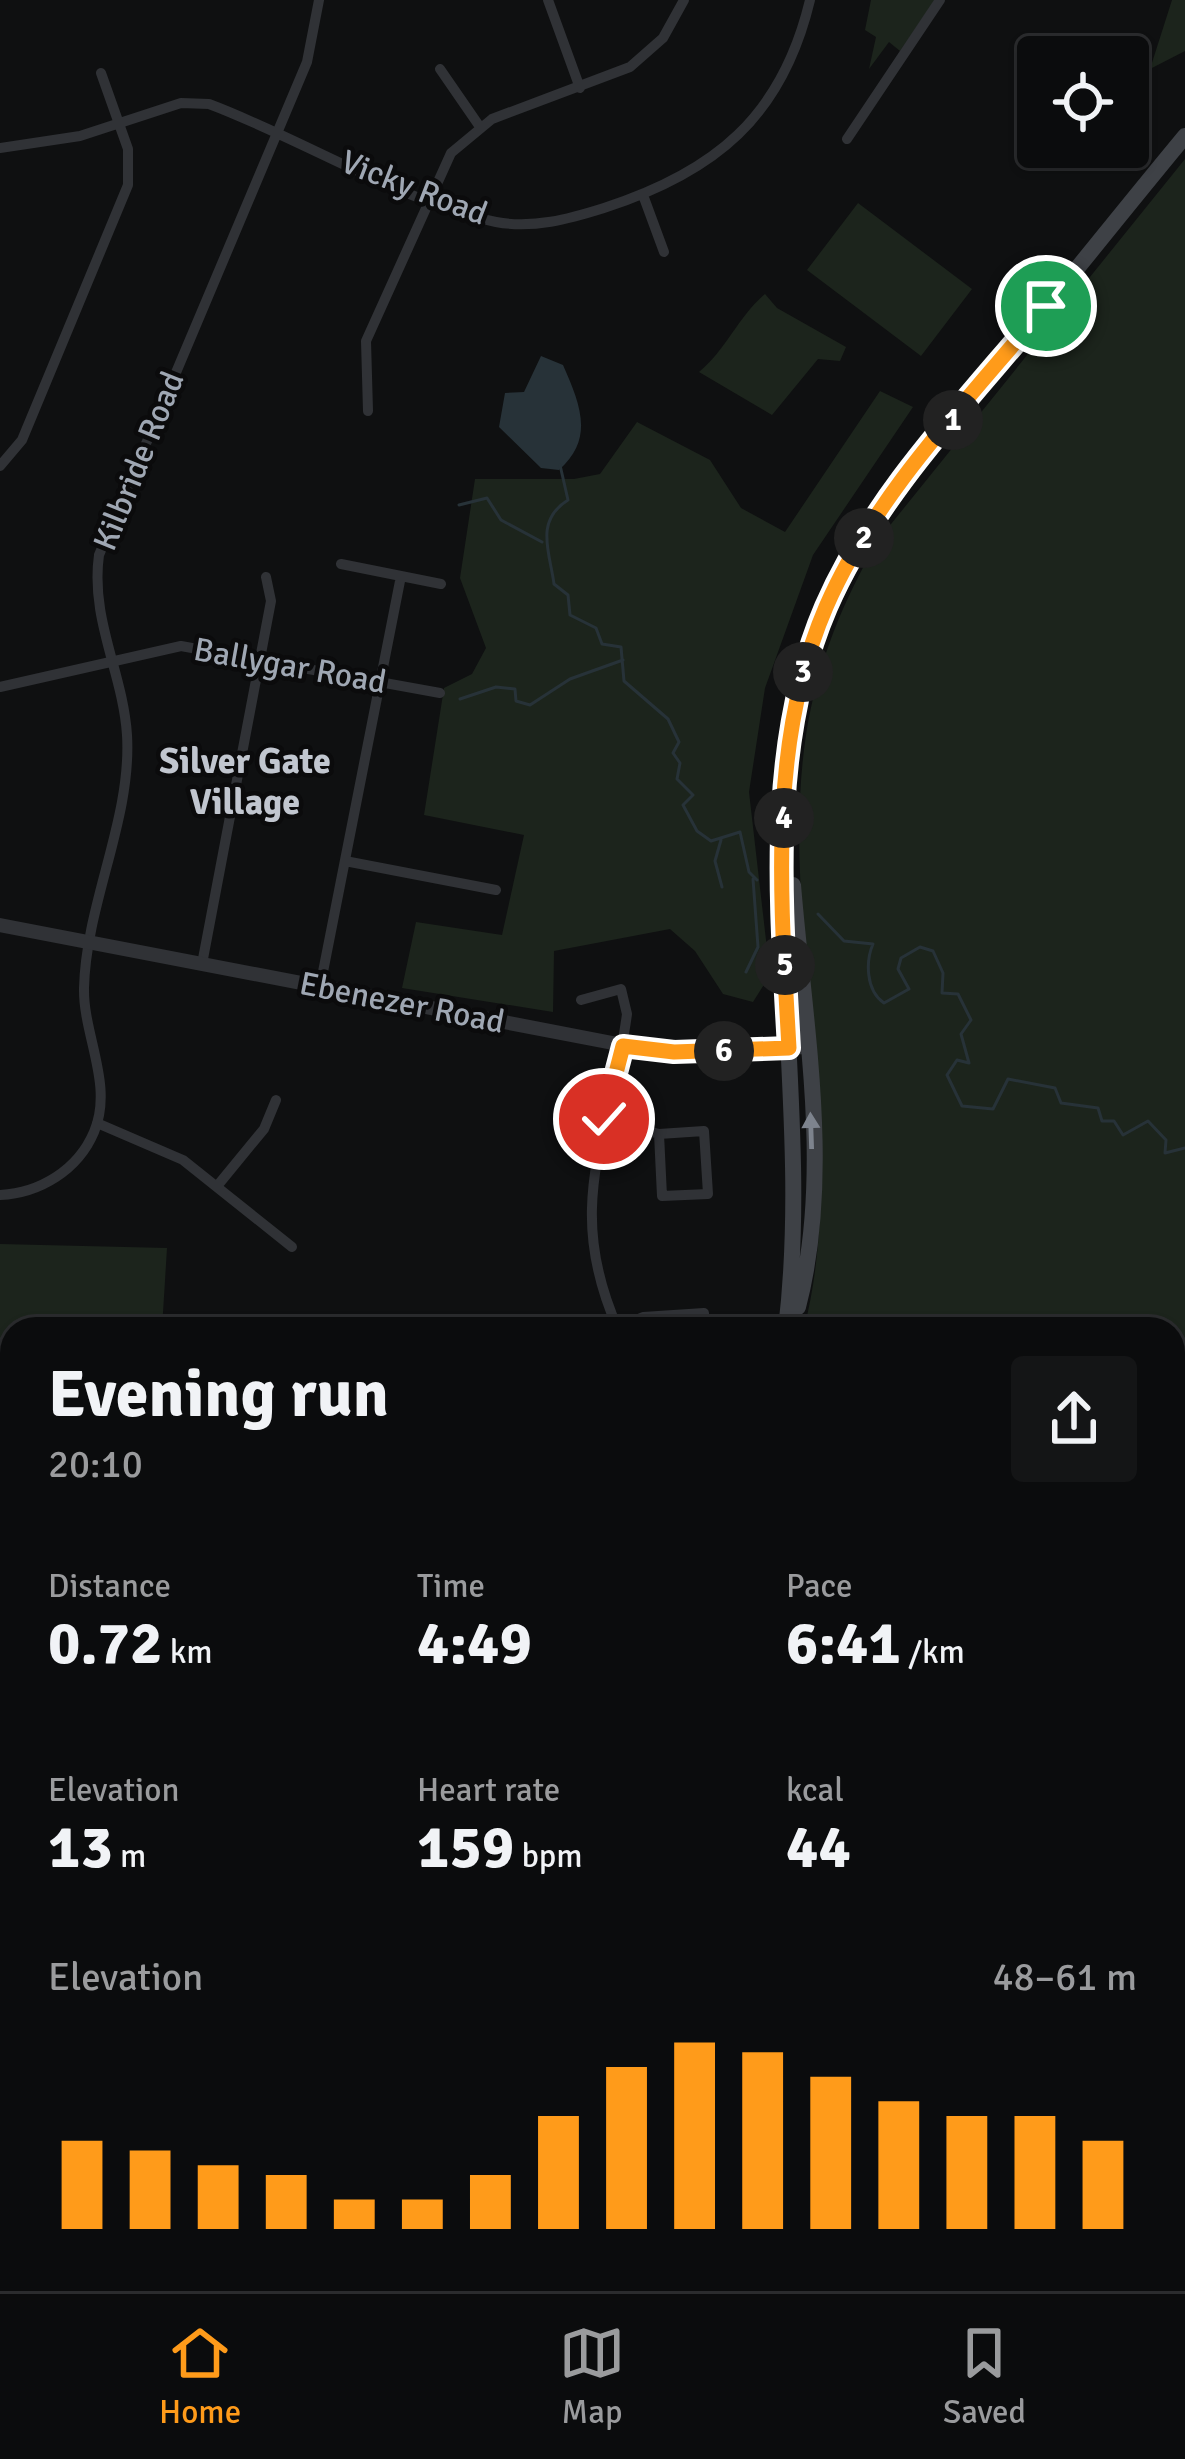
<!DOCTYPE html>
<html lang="en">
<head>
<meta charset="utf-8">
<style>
	body { margin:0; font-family:Signika,sans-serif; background:#141516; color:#f1f3f6; height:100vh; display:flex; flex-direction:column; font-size:45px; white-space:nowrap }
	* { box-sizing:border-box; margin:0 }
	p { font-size:39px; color:#9a9b9d }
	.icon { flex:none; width:66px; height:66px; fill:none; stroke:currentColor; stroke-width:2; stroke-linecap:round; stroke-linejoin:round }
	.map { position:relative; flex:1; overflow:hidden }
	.panel { position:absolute; left:0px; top:1317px; width:1185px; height:975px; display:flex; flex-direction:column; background:#0b0c0d; border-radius:36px 36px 0 0; box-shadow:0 3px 9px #0004,0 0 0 3px #2b2c2e }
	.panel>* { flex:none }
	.controls { position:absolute; left:1017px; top:36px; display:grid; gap:24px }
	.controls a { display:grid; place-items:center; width:132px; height:132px; border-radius:12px; background:#0b0c0d; box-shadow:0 3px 9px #0004,0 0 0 3px #2b2c2e; font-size:60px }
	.pin { position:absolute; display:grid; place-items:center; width:102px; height:102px; color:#fff; margin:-51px; border:6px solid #fff; border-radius:50%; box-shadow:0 3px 12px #0007 }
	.km { position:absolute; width:60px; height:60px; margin:-30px; border-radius:50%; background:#222; color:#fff; font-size:33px; line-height:60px; text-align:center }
	.round { display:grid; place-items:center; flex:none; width:126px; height:126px; border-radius:12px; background:#141516 }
	.headline { display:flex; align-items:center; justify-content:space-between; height:204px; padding:0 48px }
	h1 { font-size:66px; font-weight:700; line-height:90px }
	.figures { display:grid; grid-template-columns:repeat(3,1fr); gap:18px; height:204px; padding:12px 48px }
	.figures div { display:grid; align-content:center }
	.figures b { font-size:60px; font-weight:700 }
	.figures small { font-size:33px; font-weight:400 }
	.figures p { font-size:33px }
	.chart { height:336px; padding:24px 48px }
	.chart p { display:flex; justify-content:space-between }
	.chart svg { width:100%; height:216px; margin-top:12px; stroke:#ff9b1a; stroke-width:6 }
	.menu { display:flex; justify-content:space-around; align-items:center; height:168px; border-top:3px solid #2b2c2e; background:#0b0c0d; font-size:33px; color:#9a9b9d }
	.menu a { display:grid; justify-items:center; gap:6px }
	.menu .current { color:#ff9b1a }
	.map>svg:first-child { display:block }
</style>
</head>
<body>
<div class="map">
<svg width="1185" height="2291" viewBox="0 0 1185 2291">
	<rect width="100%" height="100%" fill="#0f1011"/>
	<path fill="#1b1c1e" d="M36,2280h115l-2,11h-113z"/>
	<path fill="#1c241c" d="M871,0h64l-35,51 -11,-9 -20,27 7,-32 -11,-7z
		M1172,0h13v51l-35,18z
		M1185,159v1309l-12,-13v-126h-369c49,-196 -27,-401 2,-594 11,-71 37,-135 73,-196z
		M858,203l114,86 -51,67 -114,-86z
		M765,294l12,14 69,39 -6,14 -22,-2 -46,56 -73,-43c27,-22 39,-55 66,-78z
		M880,391l33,16 -100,148 -48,133 -16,104 21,183 -17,27 -30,-8 -28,-43 -25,-22 -116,22 -1,61 -151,-24 14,-66 86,13 22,-100 -100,-20 20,-127 28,-14 14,-26 -26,-70 15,-99h99l26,-5 37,-52 73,38 31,48 44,24z
		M0,1244l167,4 -5,81h-150v52l-12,-3z
		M12,1452v556l-12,-7v-542z
		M1185,1526v354l-12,3v-356z"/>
	<path fill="#273238" d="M541,356l22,9c17,39 32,73 -4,105l-18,-2 -42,-41 6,-34 19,-1z"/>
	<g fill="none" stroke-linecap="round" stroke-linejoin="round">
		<path stroke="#273238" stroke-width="3" d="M560,465l8,35c-34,21 -18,53 -14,84l14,11 2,20 26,13 6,16 19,3 3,34 44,38 11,23 -6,11 7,10 -3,16 16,16 -10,10 14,26 14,10 29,-9 9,40 8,8
			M459,505l28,-7 14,22 41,22
			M460,699l36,-12 19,2 1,12 14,4 40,-26 53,-19
			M721,840l-6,21 7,26
			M818,914l26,27 29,3c-7,16 -8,46 11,59l25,-14 -11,-20 3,-11 19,-11 13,4 10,22 -1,20 16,1 13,26 -10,14 8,29 -12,-3 -10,15 15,31 31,3 15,-30 47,9 6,15 37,5 4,13h12l9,14 25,-14 18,19 -1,13 20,-5
			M746,972l12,-25 -5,-68"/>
		<path stroke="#303236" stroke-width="10" d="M548,0l32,88
			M440,69l40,58
			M847,139l93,-139
			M0,148l80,-12 101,-33 28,1c89,33 197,100 287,118 37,7 73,-3 108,-14 111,-36 178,-91 206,-208
			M643,195l21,57
			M368,411l-2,-70 85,-188 41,-34 138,-52 33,-29 21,-38
			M0,466l22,-26 106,-255v-36l-27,-76
			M341,564l100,20
			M0,687l181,-41 259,47
			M345,861l151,29
			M202,964l69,-363 -5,-24
			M320,987l81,-411
			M581,1000l40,-11 6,25c-16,121 -65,189 -9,315
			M604,1119l55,15 45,-3 4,63 -46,2 -3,-62
			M97,1123l86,37 109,87
			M218,1185l46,-56 12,-29
			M0,1195c40,-2 78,-25 94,-63 20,-47 -11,-97 -10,-144 2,-85 48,-169 43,-253 -4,-62 -37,-116 -28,-180l208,-493 12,-62
			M617,1328l26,-11 61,-4 1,16
			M1173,1951l12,-3
			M548,2280l38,11
			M1073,2280l1,11
			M277,2289l6,2
			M1169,2291l16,-19"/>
		<path stroke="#303236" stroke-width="14" d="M0,925l623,120 77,7 107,-5"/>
		<path stroke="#3e4146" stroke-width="16" d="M793,885c11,136 40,288 5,422
			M786,1329c22,-182 -14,-364 -1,-546 13,-184 115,-300 227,-435 58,-70 115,-142 173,-212
			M0,2123l12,3
			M2,2291l10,-73"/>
	</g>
	<defs><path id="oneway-solid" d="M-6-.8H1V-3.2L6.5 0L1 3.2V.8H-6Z" transform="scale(3)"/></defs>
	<use fill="#7d838d" href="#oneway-solid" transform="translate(811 1131) rotate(-92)"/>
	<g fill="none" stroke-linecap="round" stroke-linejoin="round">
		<g stroke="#fff" stroke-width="24">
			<path id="route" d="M604,1119l19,-73 51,6 115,-4c-8,-146 -22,-304 37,-441 49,-113 143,-208 220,-301"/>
		</g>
		<use href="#route" stroke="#ff9b1a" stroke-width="15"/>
	</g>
	<g text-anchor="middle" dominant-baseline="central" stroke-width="9" stroke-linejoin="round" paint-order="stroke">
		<g font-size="33" fill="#9fa7b3" stroke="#0b0b0c">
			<text transform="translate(414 188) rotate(21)">Vicky Road</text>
			<text transform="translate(139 461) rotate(-68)">Kilbride Road</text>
			<text transform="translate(290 666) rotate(10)">Ballygar Road</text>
			<text transform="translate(402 1003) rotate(11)">Ebenezer Road</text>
		</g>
		<g font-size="36" font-weight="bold" fill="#c1c6cf" stroke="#0b0b0c">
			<text x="245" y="761">Silver Gate<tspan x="245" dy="41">Village</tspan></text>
		</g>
	</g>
</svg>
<div class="controls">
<a><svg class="icon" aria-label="locate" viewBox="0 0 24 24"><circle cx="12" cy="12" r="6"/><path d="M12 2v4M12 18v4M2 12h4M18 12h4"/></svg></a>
</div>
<div class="pin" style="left:1046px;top:306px;background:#1e9e55"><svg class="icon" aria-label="arrive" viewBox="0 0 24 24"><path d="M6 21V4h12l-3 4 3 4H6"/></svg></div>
<div class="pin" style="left:604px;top:1119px;background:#d93025"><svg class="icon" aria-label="check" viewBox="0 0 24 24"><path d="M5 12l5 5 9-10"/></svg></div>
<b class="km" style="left:953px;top:420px">1</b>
<b class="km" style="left:864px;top:538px">2</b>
<b class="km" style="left:803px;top:672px">3</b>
<b class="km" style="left:784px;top:818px">4</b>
<b class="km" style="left:785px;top:965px">5</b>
<b class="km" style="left:724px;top:1051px">6</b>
<section class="panel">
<div class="headline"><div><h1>Evening run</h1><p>20:10</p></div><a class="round"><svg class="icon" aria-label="share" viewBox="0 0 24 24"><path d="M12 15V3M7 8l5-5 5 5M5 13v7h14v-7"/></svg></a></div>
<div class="figures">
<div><p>Distance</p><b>0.72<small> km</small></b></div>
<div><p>Time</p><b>4:49</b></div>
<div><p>Pace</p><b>6:41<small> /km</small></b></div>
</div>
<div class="figures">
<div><p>Elevation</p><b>13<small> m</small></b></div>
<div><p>Heart rate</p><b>159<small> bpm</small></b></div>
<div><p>kcal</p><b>44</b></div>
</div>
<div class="chart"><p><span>Elevation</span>48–61 m</p>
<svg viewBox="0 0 160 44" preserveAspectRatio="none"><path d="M5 44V26M15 44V28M25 44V31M35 44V33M45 44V38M55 44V38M65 44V33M75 44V21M85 44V11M95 44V6M105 44V8M115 44V13M125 44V18M135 44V21M145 44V21M155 44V26"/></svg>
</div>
</section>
</div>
<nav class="menu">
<a class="current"><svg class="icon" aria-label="home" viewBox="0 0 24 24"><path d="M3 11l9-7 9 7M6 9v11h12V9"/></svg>Home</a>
<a><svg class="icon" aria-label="map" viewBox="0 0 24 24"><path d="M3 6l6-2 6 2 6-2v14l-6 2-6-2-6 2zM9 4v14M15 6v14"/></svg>Map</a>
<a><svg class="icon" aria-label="saved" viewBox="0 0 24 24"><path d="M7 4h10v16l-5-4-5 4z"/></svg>Saved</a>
</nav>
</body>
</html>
